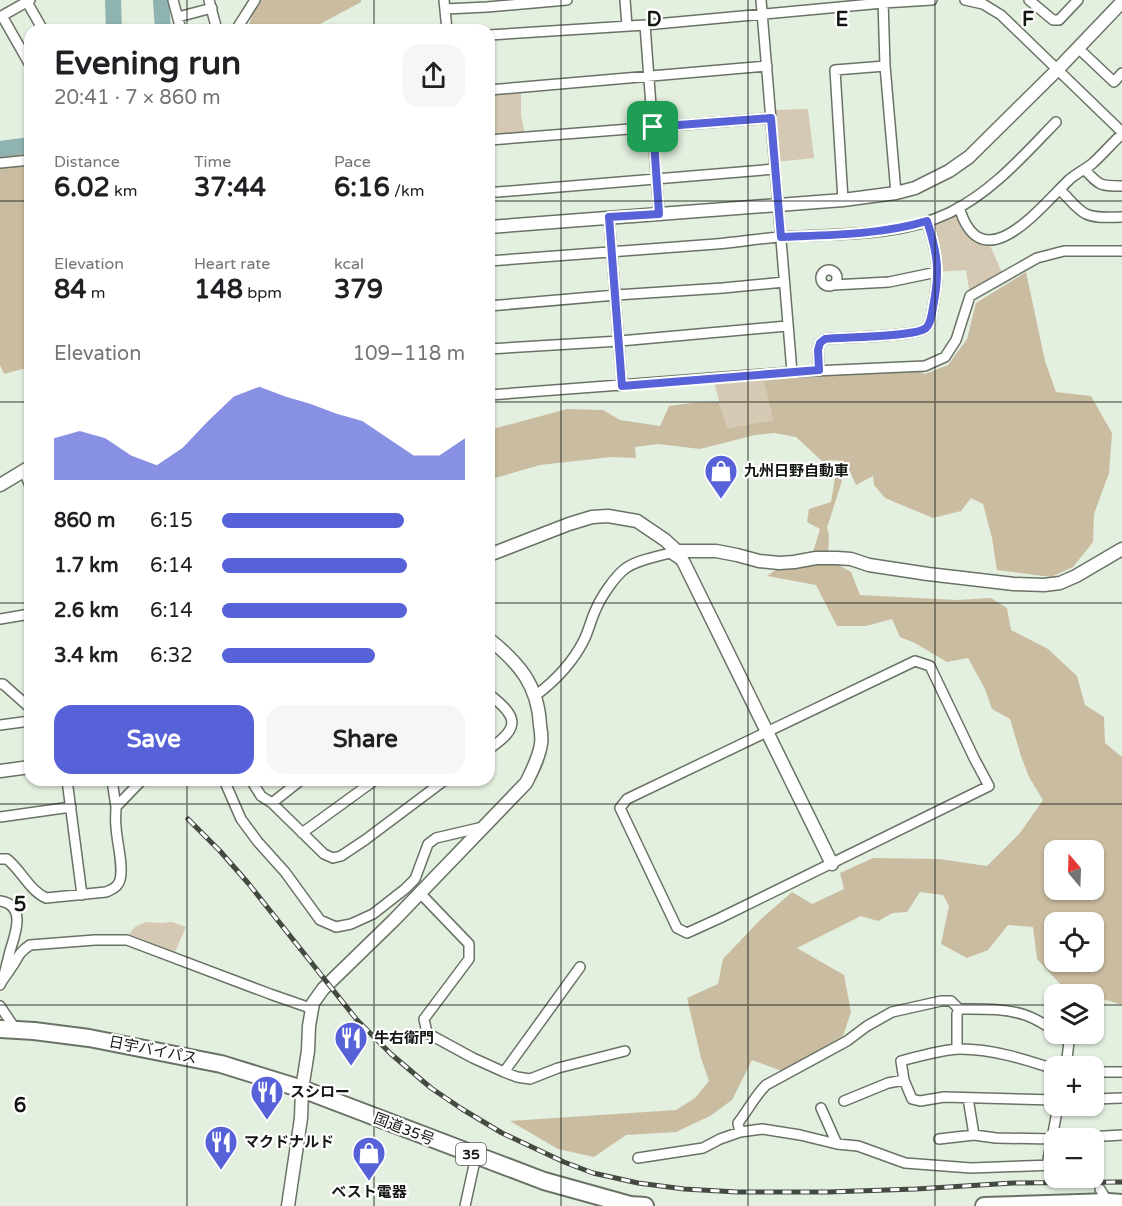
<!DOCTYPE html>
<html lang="en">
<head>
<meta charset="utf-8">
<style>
	body { margin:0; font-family:"Varela Round","Noto Sans JP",sans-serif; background:#f6f6f6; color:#202124; height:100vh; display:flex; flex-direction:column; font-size:22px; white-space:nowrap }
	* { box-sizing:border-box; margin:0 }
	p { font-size:20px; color:#757577 }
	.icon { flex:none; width:33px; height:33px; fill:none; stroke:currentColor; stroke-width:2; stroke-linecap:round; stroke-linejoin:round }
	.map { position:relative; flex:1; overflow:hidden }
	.drawer { position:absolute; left:24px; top:24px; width:471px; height:762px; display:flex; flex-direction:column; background:#fff; border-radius:18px; box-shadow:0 2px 4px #0004 }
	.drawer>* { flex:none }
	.needle { width:39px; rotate:341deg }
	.controls { position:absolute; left:1044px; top:840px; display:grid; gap:12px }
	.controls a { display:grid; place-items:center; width:60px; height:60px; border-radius:12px; background:#fff; box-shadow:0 2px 4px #0004; font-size:30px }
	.pin { position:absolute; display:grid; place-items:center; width:51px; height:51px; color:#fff; margin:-26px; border-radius:12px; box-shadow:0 3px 9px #0006 }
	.round { display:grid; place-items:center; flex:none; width:63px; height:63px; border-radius:18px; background:#f6f6f6 }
	.headline { display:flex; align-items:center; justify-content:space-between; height:102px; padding:0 30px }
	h1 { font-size:33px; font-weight:700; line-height:45px }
	.stats { display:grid; grid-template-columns:repeat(3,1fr); gap:9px; height:102px; padding:6px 30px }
	.stats div { display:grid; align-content:center }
	.stats b { font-size:26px; font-weight:700 }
	.stats small { font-size:16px; font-weight:400 }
	.stats p { font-size:16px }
	.chart { height:168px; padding:12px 30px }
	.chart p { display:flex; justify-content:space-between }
	.chart svg { width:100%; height:108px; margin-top:6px; fill:#5762d9; opacity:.7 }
	.cta { display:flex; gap:12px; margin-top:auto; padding:12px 30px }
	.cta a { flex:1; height:69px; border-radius:18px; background:#5762d9; color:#fff; font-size:24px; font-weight:700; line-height:69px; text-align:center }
	.cta a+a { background:#f6f6f6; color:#202124 }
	ul { padding:0 30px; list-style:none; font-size:20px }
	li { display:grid; grid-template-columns:96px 72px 1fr; align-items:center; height:45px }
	li i { height:15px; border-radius:8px; background:#5762d9 }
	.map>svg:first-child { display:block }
</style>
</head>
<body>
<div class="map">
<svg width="1122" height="1206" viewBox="0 0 1122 1206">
	<rect width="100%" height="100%" fill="#e3efdf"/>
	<path fill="#d5c9b3" d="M521,90v25l4,19 -35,2 -1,-43z
		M808,109l6,49 -39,4 -4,-52z
		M959,207l3,8 26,26 16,36 -34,19 -4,-26 -29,2 -10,-51z
		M763,374l10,46 -47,8 -13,-50z
		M146,922l15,1 11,-1 14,5 -11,25 -46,-18 6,-7z"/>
	<path fill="#cabca1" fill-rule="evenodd" d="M258,0h103v2l-52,28h-62z
		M30,153v214l-26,7 -4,-9v-211z
		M1026,272l19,89 11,31 35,4 21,37 -3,40 -15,41 -1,28 -20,25 -22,10 -54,-7 -5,-32 -9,-34 -12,-6 -10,13 -28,7 -48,-20 -11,-13 -1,-9 -17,9 -9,-20 -20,63 2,7 -1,24 23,13 9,23 97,5 34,-2 16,10 4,22 37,19 29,27 8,29 19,12 1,26 17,14v248l-28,-9v-2h-6l-26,-8 -25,-27 -4,-32 -25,-2 -20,25 -21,8 -26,-14 8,-38 -6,-11 -23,-3 -13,20 -14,1 -15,8 -17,-5 -64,32 47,27 7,37 -8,24 -61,35 -30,-11 -20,40 -22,16 -34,16 -50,3 -32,22 -36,-8 -48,-28 166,-11 19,-12 14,-17 -8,-23 -14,-60 31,-14 5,-25 36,-38 33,-29 20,12 32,-15 -4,-16 33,-15 66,1 48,7 33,-33 23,-33 -14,-23 -8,-21 -11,-37 -18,-10 -7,-20 -17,-31 -21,4 -32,-19 -15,-6 -8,-18 -26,7h-29l-21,-41 -49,-9 10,-7 32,-4 11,-36 -13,-7 2,-13 22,-7 7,-42 -16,1 -26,-24 -22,-4 -19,2 -55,14 -42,-5 -23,3 1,11 -25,-1 -71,8 -45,13h-6v-48l78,-21 36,1 17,10 40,6 9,-20 23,-3 27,-1 8,26 46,-8 -9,-40 147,-13 14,7 23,-9 19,-26 9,-36zM1054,850h40v40h-40zM1054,922h40v40h-40z"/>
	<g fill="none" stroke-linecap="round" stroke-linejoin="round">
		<path stroke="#8eb3b1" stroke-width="16" d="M113,0l1,30
			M161,0l2,30
			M0,149l30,-4"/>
		<path stroke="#c4cfc0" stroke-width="9" stroke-dasharray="9 4.5" stroke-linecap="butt" d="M1094,1175l6,14"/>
		<g stroke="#697365" stroke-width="12">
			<path id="street" d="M173,0l8,30
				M209,0l8,30
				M444,0l3,30
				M625,0l2,26
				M883,0l2,66
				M965,0l18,4 18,11 121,117
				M1029,0l24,20h6l19,-20
				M27,2l16,28
				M445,9l42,-2 80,-7
				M2,16l28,49
				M0,17l30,-17
				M178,17l34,-9
				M645,25l14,189
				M236,30l19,-30
				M489,35l156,-10 238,-22 49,-3
				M1078,48l36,34 8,-9
				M489,90l278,-24
				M489,140l282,-22
				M0,163l30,-3
				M1085,170c15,16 15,16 37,16
				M1060,190c8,7 16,19 26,24 11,5 25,3 36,3
				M489,192h9l277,-23
				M843,200l-8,-130 50,-4 11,127
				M959,207c23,77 82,-1 111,-28 7,-6 16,-10 23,-16 10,-9 19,-20 29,-29
				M609,217l13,169
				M489,261c76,-6 151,-11 227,-17 21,-2 42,-5 63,-7 56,-4 117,1 170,-24 43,-21 74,-57 107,-91
				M821 278a8 8 0 1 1 16 0a8 8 0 1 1-16 0Z
				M833,285l56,-3 48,-10
				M489,306l127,-11 107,-7 61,-6
				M489,349l131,-8 167,-15
				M819,370l-1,-20 2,-7 5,-4c18,-2 91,-2 101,-11 5,-5 6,-14 7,-21 7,-35 5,-53 -6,-86
				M792,372l133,-6 20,-9 11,-17 14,-44 67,-38 27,-7h58
				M489,395l303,-23 -31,-372
				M24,471l6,15
				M0,619l30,-5
				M915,661l15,5 44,92 15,28 -269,132 -33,15 -10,-5 -57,-120 7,-9z
				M0,684h3l27,24
				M489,694c29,23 32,33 0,55
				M535,696c20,-15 38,-34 49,-56 5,-10 7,-21 12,-31 5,-12 19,-33 30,-41 12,-8 29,-11 44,-15l12,8
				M0,725l30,-4
				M67,780l15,115
				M112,780l4,27
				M224,780l17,39 17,23 27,30 35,48 16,7 15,-3 22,-10 32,-25 10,-10 13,-35 8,-6 47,-11
				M251,780l10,16 11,7 52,51 9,4 8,-2 24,-16 80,-60
				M272,803l29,-23
				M0,817l71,-10
				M302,833l73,-53
				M0,859h7c14,11 22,31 39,39l60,-6c4,-2 9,-3 12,-8 8,-11 -2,-44 -2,-58 -1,-6 0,-13 0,-19l26,-27
				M420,893l49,51v15l-45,60 3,14 46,25 31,14 76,-105
				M0,901c27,4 15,34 10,50 -2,8 -4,16 -6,24
				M0,985c3,-7 7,-10 11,-17 8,-11 6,-14 19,-23l65,-5h32l143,54 43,15
				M0,1006l16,24
				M959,1009l-8,-8h-10l-49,11 -25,14 -20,15 -81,44c-11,11 -18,25 -28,38l2,9 22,-3 38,6 37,9 21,2 47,17 66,5 83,-3
				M1059,1034l10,8 -3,24
				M957,1049v-35l2,-5c22,0 45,-1 66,6 10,3 20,10 29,15
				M504,1072l13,5 13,2 28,-11 67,-17
				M1094,1072h28
				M904,1080l-3,-19c15,-4 43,-12 59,-12 32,0 64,10 94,20
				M968,1098l6,37 22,3 58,1
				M1094,1099l28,-1
				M844,1101l44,-18 16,-3 8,19 8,2 24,-4 110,3
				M821,1108l16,36
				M1071,1138l51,-3
				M939,1139l35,-4
				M638,1158l65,-10 17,-9 20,-7
				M1047,1165l11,-59
				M1100,1189l9,15
				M465,1206l11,-50"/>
		</g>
		<g stroke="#697365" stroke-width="15">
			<path id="secondary" d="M489,227l354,-27 53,-7 19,-5 34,-17 20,-14 88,-87 65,-68
				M0,485l30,-18
				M677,551h39l21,4 22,6 20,2 15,-1 22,-4h21l14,1 18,6 59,9 86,10 30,1 16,-2 16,-7 46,-27
				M489,555l80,-31 23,-7 16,-1 29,5 28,19 12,11 7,12 148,301
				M0,771l30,-4
				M288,1206l13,-88 1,-29 6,-38 1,-25 4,-23 10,-14 71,-69 132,-137c6,-12 13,-25 15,-39 1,-6 0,-13 -1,-19 -2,-40 -21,-62 -51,-86"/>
		</g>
		<g stroke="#697365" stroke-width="20">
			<path id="highway" d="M0,1029l34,2 55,7 132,26 81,25 242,92 86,24 15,1
				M984,1206l125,-4 13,1"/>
		</g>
		<use href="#street" stroke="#fff" stroke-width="9"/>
		<use href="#secondary" stroke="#fff" stroke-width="12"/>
		<use href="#highway" stroke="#fff" stroke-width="16"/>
		<g stroke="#444a42" stroke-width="5">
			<path id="rail" d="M188,819l32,32 28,32 109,137 34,34 40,34 31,21 40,24 62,29 29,11 45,10 46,6 53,3h91l88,-3 97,-6 109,-1"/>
		</g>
		<use href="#rail" stroke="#fff" stroke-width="3" stroke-dasharray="9" stroke-linecap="butt"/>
	</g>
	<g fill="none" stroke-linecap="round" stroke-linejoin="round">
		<g stroke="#fff" stroke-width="12">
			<path id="route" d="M771,118l10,119c48,-2 99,-2 146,-16 11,33 13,52 6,86 -1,7 -2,16 -7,21 -10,9 -83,9 -101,11l-5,4 -2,7 1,20 -197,16 -13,-169 50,-3 -6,-87z"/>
		</g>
		<use href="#route" stroke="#5762d9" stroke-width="8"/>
	</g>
	<path fill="none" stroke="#131712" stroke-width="1.5" stroke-opacity="0.55" d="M187,0v30M374,0v30M561,0v1206M748,0v1206M935,0v1206M0,201h30M489,201h633M0,402h30M489,402h633M0,603h30M489,603h633M187,780v426M374,780v426M0,804h1122M0,1005h1054M1094,1005h28"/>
	<defs>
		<g id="shop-pin" transform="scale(1.725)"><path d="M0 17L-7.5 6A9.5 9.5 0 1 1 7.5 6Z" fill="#5762d9" stroke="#fff"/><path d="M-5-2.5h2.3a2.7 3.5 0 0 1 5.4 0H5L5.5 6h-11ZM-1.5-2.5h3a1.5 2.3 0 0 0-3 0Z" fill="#fff"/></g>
		<g id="restaurant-pin" transform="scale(1.725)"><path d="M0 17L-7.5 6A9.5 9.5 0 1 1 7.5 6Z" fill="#5762d9" stroke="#fff"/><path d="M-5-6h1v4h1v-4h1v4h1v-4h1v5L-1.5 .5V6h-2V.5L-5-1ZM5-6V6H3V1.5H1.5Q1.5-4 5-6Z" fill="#fff"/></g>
	</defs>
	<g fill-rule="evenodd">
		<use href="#shop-pin" x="721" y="471"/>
		<use href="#restaurant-pin" x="351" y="1038"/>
		<use href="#restaurant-pin" x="267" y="1092"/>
		<use href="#restaurant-pin" x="221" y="1142"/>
		<use href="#shop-pin" x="369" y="1153"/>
	</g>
	<g text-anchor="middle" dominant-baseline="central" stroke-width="4.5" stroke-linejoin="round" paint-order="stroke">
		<rect fill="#fff" stroke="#5a5d59" stroke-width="1.5" x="456" y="1143" width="30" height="22" rx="4.5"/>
		<g font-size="14" font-weight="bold" fill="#131712">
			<text x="471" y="1154">35</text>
		</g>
		<g font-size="15" font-weight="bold" fill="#131712" stroke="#fff" text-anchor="start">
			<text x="744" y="471">九州日野自動車</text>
			<text x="374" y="1038">牛右衛門</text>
			<text x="290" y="1092">スシロー</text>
			<text x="244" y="1142">マクドナルド</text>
			<text x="369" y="1192" text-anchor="middle">ベスト電器</text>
		</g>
		<g font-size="15" fill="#131712" stroke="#fff">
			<text transform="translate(153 1050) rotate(11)">日宇バイパス</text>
			<text transform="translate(404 1129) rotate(21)">国道35号</text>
		</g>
	</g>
	<g font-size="20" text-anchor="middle" font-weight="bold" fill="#131712" stroke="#fff" stroke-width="4.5" stroke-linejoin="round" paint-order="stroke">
		<text x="654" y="26">D</text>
		<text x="842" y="26">E</text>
		<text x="1028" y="26">F</text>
		<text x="20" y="911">5</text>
		<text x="20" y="1112">6</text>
	</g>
</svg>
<div class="controls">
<a><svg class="needle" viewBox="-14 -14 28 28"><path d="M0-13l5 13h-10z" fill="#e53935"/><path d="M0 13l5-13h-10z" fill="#757577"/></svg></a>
<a><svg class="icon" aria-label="locate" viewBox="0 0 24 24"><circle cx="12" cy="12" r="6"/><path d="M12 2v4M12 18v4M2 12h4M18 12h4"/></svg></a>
<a><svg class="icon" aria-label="layers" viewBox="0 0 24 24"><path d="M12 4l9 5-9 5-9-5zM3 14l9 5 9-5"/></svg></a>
<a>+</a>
<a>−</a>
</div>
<div class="pin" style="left:653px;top:127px;background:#1e9e55"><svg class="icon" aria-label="arrive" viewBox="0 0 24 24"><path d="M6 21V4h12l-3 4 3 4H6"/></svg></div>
<section class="drawer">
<div class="headline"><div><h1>Evening run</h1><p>20:41 · 7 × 860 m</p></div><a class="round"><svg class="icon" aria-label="share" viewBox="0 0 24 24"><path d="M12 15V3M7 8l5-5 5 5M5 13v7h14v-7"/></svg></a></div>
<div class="stats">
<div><p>Distance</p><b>6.02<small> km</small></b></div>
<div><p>Time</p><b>37:44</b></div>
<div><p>Pace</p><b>6:16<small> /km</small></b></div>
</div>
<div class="stats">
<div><p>Elevation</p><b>84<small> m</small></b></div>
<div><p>Heart rate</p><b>148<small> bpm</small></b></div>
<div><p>kcal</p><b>379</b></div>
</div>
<div class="chart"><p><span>Elevation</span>109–118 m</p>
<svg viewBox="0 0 160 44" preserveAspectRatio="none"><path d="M0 44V27L10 24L20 27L30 34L40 38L50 31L60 20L70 10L80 6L90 10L100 13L110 17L120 20L130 27L140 34L150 34L160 27V44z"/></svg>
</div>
<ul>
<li><b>860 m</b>6:15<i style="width:75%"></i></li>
<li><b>1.7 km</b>6:14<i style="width:76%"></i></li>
<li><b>2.6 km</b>6:14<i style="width:76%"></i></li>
<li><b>3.4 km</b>6:32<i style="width:63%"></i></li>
</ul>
<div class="cta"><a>Save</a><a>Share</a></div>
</section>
</div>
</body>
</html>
